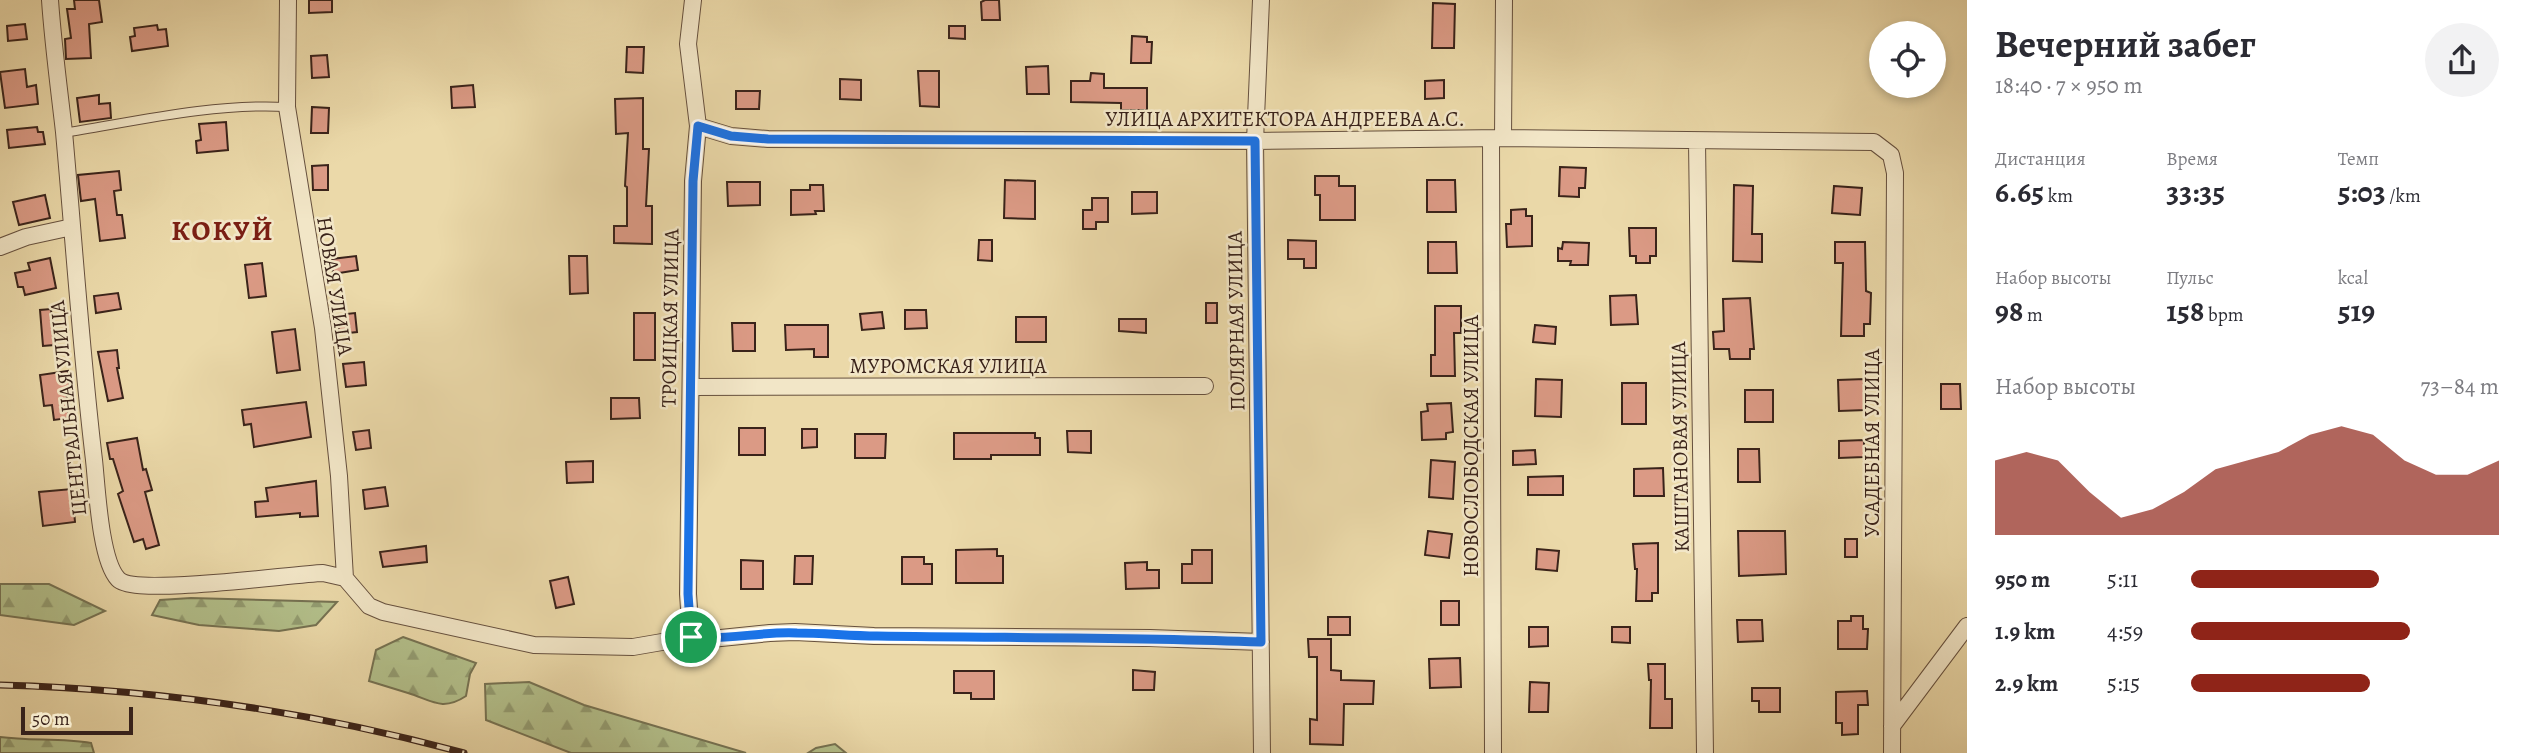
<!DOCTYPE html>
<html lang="ru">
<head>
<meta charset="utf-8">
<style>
	body { margin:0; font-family:Alegreya,serif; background:#f2f2f3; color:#2b2b33; height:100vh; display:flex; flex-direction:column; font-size:26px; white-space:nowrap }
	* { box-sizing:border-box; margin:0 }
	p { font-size:23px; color:#7c7c81 }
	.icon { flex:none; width:38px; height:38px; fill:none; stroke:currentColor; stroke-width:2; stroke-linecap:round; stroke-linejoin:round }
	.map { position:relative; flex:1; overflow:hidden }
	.sheet { display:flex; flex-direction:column; background:#fff; width:560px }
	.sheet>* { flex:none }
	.controls { position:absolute; left:1869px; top:21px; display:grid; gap:14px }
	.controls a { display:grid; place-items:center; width:77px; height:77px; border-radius:50%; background:#fff; box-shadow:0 4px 10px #0003; font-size:35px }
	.scale { position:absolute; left:21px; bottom:18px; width:112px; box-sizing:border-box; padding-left:7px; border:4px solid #3a231a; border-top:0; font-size:19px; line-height:24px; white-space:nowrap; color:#3a231a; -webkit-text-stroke:5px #f2e6c7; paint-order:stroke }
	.pin { position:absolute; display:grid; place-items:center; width:60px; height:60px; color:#fff; margin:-30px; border:4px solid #fff; border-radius:50%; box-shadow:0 2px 7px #0007 }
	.round { display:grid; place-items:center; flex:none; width:74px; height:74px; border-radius:37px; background:#f2f2f3 }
	.headline { display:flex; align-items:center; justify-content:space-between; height:119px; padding:0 28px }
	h1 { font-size:38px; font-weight:700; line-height:52px }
	.figures { display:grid; grid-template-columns:repeat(3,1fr); gap:10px; height:119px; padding:7px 28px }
	.figures div { display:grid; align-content:center }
	.figures b { font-size:30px; font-weight:700 }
	.figures small { font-size:19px; font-weight:400 }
	.figures p { font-size:19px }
	.chart { height:196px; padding:14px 28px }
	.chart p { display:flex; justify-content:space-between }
	.chart svg { width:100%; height:126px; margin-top:7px; fill:#8f2418; opacity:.7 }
	ul { padding:0 28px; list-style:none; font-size:23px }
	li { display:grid; grid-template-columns:112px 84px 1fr; align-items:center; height:52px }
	li i { height:18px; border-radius:9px; background:#8f2418 }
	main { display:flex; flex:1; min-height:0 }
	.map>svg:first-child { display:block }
</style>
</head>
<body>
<main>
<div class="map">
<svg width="1967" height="753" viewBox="0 0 1967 753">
	<defs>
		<pattern id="forest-firs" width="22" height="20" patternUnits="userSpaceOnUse" patternTransform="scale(1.75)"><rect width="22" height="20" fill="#b3c08b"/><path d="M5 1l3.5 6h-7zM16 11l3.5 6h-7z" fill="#939c71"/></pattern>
	</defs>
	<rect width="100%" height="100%" fill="#ebd9a9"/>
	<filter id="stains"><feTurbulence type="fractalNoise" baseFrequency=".00286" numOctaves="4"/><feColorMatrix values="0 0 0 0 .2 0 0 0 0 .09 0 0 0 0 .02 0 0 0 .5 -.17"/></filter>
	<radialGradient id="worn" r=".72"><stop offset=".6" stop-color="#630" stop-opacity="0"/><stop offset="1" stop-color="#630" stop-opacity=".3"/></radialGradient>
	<path fill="url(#forest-firs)" stroke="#767252" stroke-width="2" d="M0,584h49l56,27 -31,14 -74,-10z
		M191,598l146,4 -21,23 -37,6 -80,-6 -47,-10 8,-15z
		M403,637l73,26 -6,11 -4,22c-24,16 -35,4 -58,-3 -13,-4 -26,-8 -39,-12l7,-31z
		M529,682l55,23 162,48h-175l-85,-33 -1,-36z
		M0,737c30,4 61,1 91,6l3,10h-94z
		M835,744l11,9h-38l8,-5z"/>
	<path fill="#db9a85" stroke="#3a231a" stroke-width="2" d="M74,0h25l3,22 -13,2 2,34 -25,1 -1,-20 6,-1 -4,-29h8z
		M309,0h23v12l-23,1z
		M985,0h14l1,20h-18l-1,-18z
		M1433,3l22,1 -1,44h-22z
		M25,24l2,15 -19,2 -1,-15z
		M157,25l1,5 8,-1 2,17 -36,5 -2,-14 5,-1 -1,-8z
		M949,26h16v13l-16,-1z
		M1132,36l15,1v5h5l-1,21h-20z
		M627,47h17l-1,26 -17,-1z
		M327,55l2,22 -17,1 -1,-22z
		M1048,66l1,28h-22l-1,-27z
		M25,69l2,18 9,-2 2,19 -33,4 -5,-36z
		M918,71h21v36l-19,-1z
		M1091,73l13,1v14h43v22h-26v-7l-50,-1v-21h19z
		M840,79l21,1v20l-21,-1z
		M1444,80v18l-19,1v-18z
		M473,85l2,22 -23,1 -1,-21z
		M736,91h24l-1,18h-23z
		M99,95v9l11,-1 1,15 -31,4 -3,-24z
		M643,98v51h6l-3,57h6v38l-38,-1v-17h13v-39l-2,-1 3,-53 -12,1 -1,-35z
		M312,107l17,1 -1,25h-17z
		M226,122l2,28 -31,3 -1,-12 5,-1 -2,-16z
		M37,127l1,5h5l2,12 -36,4 -2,-18z
		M328,165v25h-15l-1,-24z
		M1560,167l26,1 -1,20h-6v9l-20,-1z
		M119,171l2,19 -7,1 3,24h5l3,23 -25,3 -5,-42 -14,2 -3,-26z
		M1315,176h24v10h16v34h-35v-25h-5z
		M1005,180l30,1v38l-31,-1z
		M1427,180h28l1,32h-29z
		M727,182h33v23l-32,1z
		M810,185h13l1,26h-9l1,3 -25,1v-25h19z
		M1734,185l19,1 -1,48h10v28l-29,-1z
		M1834,186l28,2 -2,27 -28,-2z
		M1132,192h25v21l-25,1z
		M45,195l5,23 -31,7 -6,-23z
		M1092,198h16v24h-12v7h-13v-19h9z
		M1526,209v7h6v30l-25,1 -1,-23h5v-14z
		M1629,228h27v28h-6v7h-14v-7h-6z
		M979,240h13v21l-14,-1z
		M1288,240l28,1v27h-12v-9h-16z
		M1428,242h28l1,31h-29z
		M1563,242l26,1 -1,22h-18l1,-4h-13v-13l4,1z
		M1835,242h30l1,49 5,2 -1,31h-6v12h-23l2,-73h-8z
		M356,256l2,14 -25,4 -1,-15z
		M569,256h18l1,37 -18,1z
		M50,258l6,30 -31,7 -2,-8h-5l-3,-14 15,-3 -2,-7z
		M262,263l4,33 -17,2 -4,-33z
		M118,293l3,16 -25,4 -2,-17z
		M1636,295l2,29 -27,1 -1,-29z
		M1750,298l4,51h-4v10h-20l-1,-10h-15l-1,-17 11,-1 -1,-32z
		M1206,303h11v20h-11z
		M1435,306h26v27h-7l1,43h-24v-21h4z
		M51,309l3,36 -11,1 -3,-36z
		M905,310h21l1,18 -22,1z
		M882,312l2,16 -22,2 -2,-16z
		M355,313l2,19 -18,2 -1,-19z
		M634,313h21v47h-21z
		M1016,317h30v25h-30z
		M1119,319h27v14l-27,-2z
		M732,323h23v28h-22z
		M785,325h43v32h-14v-8l-28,1z
		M1535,325l21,2 -1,17 -22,-2z
		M295,329l5,41 -23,3 -5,-41z
		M117,350l2,18h-2l6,30 -15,3 -10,-49z
		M364,362l2,23 -20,2 -3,-23z
		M68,371l2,19h-4l3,28 -15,2 -2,-15 -8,1 -4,-31z
		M1536,379l26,1 -1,37 -26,-1z
		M1865,379l1,31 -27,1 -1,-31z
		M1622,383h24v41h-24z
		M1941,384h19l1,25h-20z
		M1745,390h28v32h-28z
		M611,398h28l1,20 -29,1z
		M306,402l5,35 -57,10 -3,-23 -7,1 -2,-15z
		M1451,403l2,29 -7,1v6l-24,1 -1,-28 7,-1 -1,-7z
		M739,428h26v27h-26z
		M802,429h15v18l-15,1z
		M369,430l2,18 -15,2 -3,-18z
		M1067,431h24v22l-23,-1z
		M954,433h81v5h5v17h-49v4h-37z
		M855,434h31l-1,24h-30z
		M137,438l6,32 3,-1 6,21 -7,2 14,53 -13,4 -3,-10 -9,3 -16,-48 5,-3 -10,-32h-3l-3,-16z
		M1864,440v17l-25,1v-17z
		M1738,449h21l1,33h-22z
		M1535,450l1,14 -23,1v-14z
		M1431,460l24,2 -2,37 -24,-2z
		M593,461v21l-26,1 -1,-21z
		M1663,468l1,28h-30v-27z
		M1563,476v19h-35v-18z
		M316,481l2,35 -18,1v-4l-44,4 -1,-15 13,-1 -2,-13z
		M385,487l3,19 -23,3 -2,-19z
		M72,489l3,33 -32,4 -4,-34z
		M1428,531l24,3 -3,24 -24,-3z
		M1738,531h47l1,43 -47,2z
		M1845,539h12v18h-12z
		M1658,543v50h-6v8h-16l1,-32h-2l-2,-25z
		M426,546l1,16 -44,5 -3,-15z
		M997,549v7h6v27h-47v-33z
		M1537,549l22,2 -2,20 -21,-2z
		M1192,550h20v33h-30v-19h10z
		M795,556h18l-1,28h-18z
		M902,557h22v7h8v20h-30z
		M741,560l22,1v28h-22z
		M1147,562v8h12v18l-33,1 -1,-26z
		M568,577l6,27 -18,4 -6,-27z
		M1441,601h18v24h-18z
		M1851,616h12v13h5l-1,20h-29v-28h13z
		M1328,617h22v18h-22z
		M1737,620h25l1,21 -25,1z
		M1529,627h19v19l-19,1z
		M1612,627h18v16l-18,-1z
		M1308,639h23v31l10,1v9l33,1 -1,23h-29l-1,41 -33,-1v-25l7,1v-63h-8z
		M1460,658l1,29 -31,1 -1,-29z
		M1648,664h17v35h7v29h-22l1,-48h-2z
		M1133,670l22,2 -1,18h-21z
		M954,671h40v28h-23v-6h-17z
		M1530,682l19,1 -1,29h-19z
		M1752,688h28v24h-21v-11h-7z
		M1867,691l1,14h-10v29l-16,1v-12h-6v-31z"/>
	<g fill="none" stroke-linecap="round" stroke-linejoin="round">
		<g stroke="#66503e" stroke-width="10">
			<path id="lane" d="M64,133c73,-12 149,-30 223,-26"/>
		</g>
		<g stroke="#66503e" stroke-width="18">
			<path id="street" d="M50,0c3,44 9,88 14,132 10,110 17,219 30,328 3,27 6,100 24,119 17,18 173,-5 205,-6l22,5 24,28 14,6 151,33 99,2 58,-10 20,2 59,-6 25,-1 79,4 276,2 111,4
				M288,0l-1,107 36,221 16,148 6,102
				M1261,0l-6,141 7,612
				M698,126l33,10 37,3 487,2 248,-3 371,4 17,13 4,18 -3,580
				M1503,138l1,-138
				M1491,139l2,614
				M1697,141l8,612
				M0,247l26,-10 46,-10
				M691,387l514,-1
				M691,637l-3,-43 5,-413 5,-55 -10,-82 5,-44
				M1892,726l75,-100"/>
		</g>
		<use href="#lane" stroke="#f2e6c7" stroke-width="8"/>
		<use href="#street" stroke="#f2e6c7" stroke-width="16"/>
		<g stroke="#3a231a" stroke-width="7">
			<path id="rail" d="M0,685c156,4 313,27 464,68"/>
		</g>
		<use href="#rail" stroke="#f2e6c7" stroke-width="4.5" stroke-dasharray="13" stroke-linecap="butt"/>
	</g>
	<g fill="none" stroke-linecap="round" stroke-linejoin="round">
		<g stroke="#fff" stroke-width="14">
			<path id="route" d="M698,126l33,10 37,3 487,2 6,501c-128,-5 -256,-4 -384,-6 -27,0 -53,-3 -80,-3 -36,-2 -71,8 -106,4l-3,-43 5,-413z"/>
		</g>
		<use href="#route" stroke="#1a73e8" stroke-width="9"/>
	</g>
	<g text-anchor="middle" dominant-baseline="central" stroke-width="5" stroke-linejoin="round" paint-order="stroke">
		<g font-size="21" fill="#3a231a" stroke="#f2e6c7">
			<text x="1285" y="119">УЛИЦА АРХИТЕКТОРА АНДРЕЕВА А.С.</text>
			<text transform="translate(335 286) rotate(81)">НОВАЯ УЛИЦА</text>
			<text transform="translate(670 318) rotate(-89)">ТРОИЦКАЯ УЛИЦА</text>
			<text transform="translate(1236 321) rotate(-91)">ПОЛЯРНАЯ УЛИЦА</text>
			<text x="948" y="366">МУРОМСКАЯ УЛИЦА</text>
			<text transform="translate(68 408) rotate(-96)">ЦЕНТРАЛЬНАЯ УЛИЦА</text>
			<text transform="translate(1872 443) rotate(-90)">УСАДЕБНАЯ УЛИЦА</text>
			<text transform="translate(1471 446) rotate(-90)">НОВОСЛОБОДСКАЯ УЛИЦА</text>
			<text transform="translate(1680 447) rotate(-91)">КАШТАНОВАЯ УЛИЦА</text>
		</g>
		<g font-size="28" font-weight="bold" letter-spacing="2" fill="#7a1f14" stroke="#f2e6c7">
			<text x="223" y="231">КОКУЙ</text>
		</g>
	</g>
	<rect width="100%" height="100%" filter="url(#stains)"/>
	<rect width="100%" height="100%" fill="url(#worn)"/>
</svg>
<div class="controls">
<a><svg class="icon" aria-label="locate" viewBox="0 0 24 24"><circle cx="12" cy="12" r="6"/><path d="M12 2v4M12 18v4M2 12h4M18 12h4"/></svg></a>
</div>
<div class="scale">50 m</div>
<div class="pin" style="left:691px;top:637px;background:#1e9e55"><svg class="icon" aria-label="arrive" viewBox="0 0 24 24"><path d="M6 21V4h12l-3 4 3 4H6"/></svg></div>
</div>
<section class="sheet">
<div class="headline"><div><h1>Вечерний забег</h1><p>18:40 · 7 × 950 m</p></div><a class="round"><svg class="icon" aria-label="share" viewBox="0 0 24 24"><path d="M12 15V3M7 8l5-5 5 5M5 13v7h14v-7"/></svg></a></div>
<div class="figures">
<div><p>Дистанция</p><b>6.65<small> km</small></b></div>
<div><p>Время</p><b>33:35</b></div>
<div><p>Темп</p><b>5:03<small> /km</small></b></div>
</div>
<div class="figures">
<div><p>Набор высоты</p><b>98<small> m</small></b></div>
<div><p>Пульс</p><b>158<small> bpm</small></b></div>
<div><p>kcal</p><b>519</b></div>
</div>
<div class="chart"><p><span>Набор высоты</span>73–84 m</p>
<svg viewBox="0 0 160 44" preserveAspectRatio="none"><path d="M0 44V18L10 15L20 18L30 29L40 38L50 35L60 29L70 21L80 18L90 15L100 9L110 6L120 9L130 18L140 23L150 23L160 18V44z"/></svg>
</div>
<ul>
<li><b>950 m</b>5:11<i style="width:61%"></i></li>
<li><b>1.9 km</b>4:59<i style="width:71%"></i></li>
<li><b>2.9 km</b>5:15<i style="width:58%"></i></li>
</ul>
</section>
</main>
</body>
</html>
